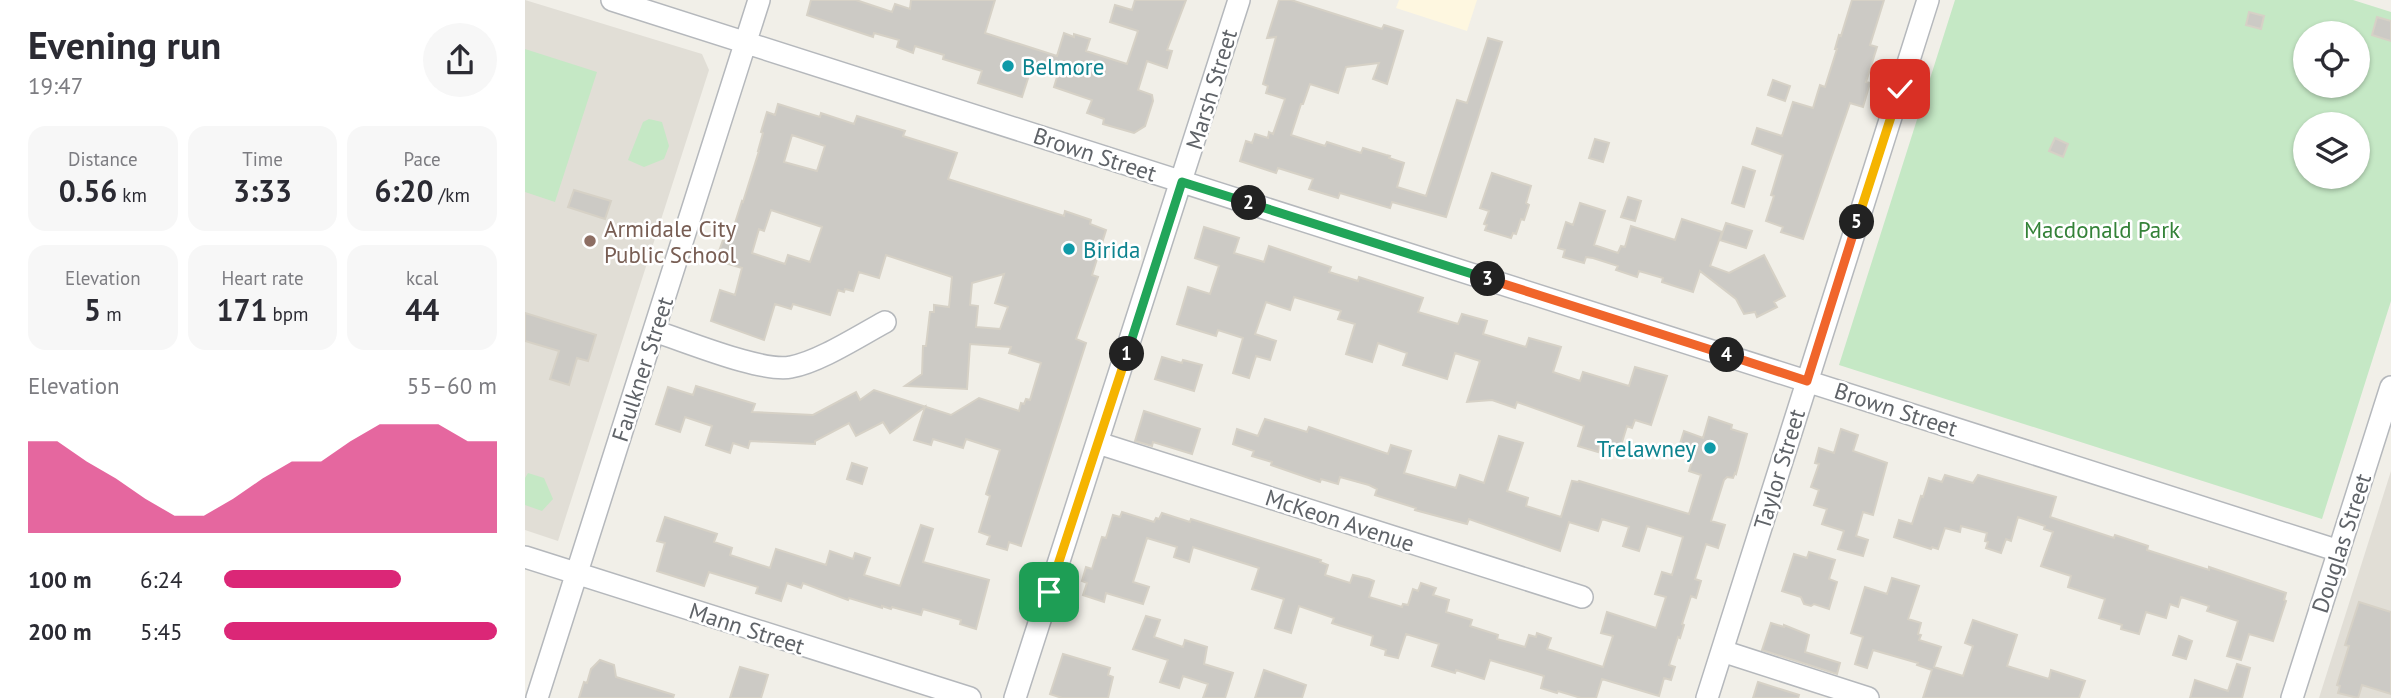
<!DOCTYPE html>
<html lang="en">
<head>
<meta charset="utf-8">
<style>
	body { margin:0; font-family:"PT Sans",sans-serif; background:#f7f7f7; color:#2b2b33; height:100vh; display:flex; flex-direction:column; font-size:26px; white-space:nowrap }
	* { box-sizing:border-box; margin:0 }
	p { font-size:23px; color:#7c7c81 }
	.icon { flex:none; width:38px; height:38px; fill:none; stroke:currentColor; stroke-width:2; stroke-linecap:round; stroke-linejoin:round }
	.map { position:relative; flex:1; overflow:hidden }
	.details { display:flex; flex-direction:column; background:#fff; width:525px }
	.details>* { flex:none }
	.buttons { position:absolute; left:1768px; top:21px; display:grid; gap:14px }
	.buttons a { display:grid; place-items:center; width:77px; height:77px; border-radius:50%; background:#fff; box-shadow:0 2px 5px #0004; font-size:35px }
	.pin { position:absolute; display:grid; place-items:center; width:60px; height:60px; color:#fff; margin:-30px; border-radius:14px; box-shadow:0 4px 10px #0006 }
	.km { position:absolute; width:35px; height:35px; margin:-18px; border-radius:50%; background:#222; color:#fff; font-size:19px; line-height:35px; text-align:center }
	.round { display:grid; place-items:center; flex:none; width:74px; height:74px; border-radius:37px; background:#f7f7f7 }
	.headline { display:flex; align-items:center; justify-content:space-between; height:119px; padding:0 28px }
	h1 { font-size:38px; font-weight:600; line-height:52px }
	.metrics { display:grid; grid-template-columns:repeat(3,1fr); gap:10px; height:119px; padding:7px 28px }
	.metrics div { display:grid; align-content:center; border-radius:18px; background:#f7f7f7; text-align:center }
	.metrics b { font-size:30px; font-weight:600 }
	.metrics small { font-size:19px; font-weight:400 }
	.metrics p { font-size:19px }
	.chart { height:196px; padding:14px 28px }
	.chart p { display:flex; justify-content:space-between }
	.chart svg { width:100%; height:126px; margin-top:7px; fill:#db2777; opacity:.7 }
	ul { padding:0 28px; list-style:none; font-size:23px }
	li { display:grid; grid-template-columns:112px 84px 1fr; align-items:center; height:52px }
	li i { height:18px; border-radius:9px; background:#db2777 }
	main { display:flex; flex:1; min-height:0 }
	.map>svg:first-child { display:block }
</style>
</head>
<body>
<main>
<section class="details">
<div class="headline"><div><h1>Evening run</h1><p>19:47</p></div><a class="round"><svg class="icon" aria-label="share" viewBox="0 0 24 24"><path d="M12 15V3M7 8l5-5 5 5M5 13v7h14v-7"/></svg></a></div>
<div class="metrics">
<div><p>Distance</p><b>0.56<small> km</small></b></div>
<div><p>Time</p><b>3:33</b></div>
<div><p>Pace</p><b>6:20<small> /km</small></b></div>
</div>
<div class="metrics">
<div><p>Elevation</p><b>5<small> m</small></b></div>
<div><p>Heart rate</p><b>171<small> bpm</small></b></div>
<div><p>kcal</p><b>44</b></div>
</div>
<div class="chart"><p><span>Elevation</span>55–60 m</p>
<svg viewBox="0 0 160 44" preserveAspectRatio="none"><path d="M0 44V12L10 12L20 19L30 25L40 32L50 38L60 38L70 32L80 25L90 19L100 19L110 12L120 6L130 6L140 6L150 12L160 12V44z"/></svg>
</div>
<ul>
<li><b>100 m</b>6:24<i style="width:65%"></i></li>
<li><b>200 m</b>5:45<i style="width:100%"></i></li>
</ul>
</section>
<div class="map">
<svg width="1866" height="698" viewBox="0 0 1866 698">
	<rect width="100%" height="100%" fill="#f1efe8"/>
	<path fill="#fef7e0" d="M874,0h78l-10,31 -71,-23z"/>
	<path fill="#e1ded6" d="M0,0l177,54 7,16 -151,471 -33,-11z
		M1866,471v227h-72z"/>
	<path fill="#c5e8c5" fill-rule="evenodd" d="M1430,0h398l38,12v289l-69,218 -483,-154zM1780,33h52v53h-52zM1780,124h52v53h-52z
		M0,49l72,23 -42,130 -30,-10z
		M124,119l13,3 7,24 -5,13 -20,8 -16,-7 15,-38z
		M3,473l16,5 9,21 -11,12 -17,-6v-27z"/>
	<path fill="#cccac5" stroke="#d6d1c6" stroke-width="2" fill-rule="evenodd" d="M286,0h45l36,12 3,-8 15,5 1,-9h84l-10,33 72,23 7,-23 10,4v-3l16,5 -4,12 41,13 11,-33 -28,-9 5,-17 17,5 3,-10h51l-19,50 5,1 -5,17 -20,-7 -9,29 14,5 1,6 -8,25 -11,7 -31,-9 1,-5 -17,-6 5,-13 -38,-13 3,-10 -26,-8 -9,28 -44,-14 4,-12 -39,-12 1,-4 -29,-9 -2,7 -16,-6 2,-7 -25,-7 -1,4 -66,-22z
		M754,0h12l91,29 2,-4 19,6 -16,53 -14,-5 6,-16 -33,4 -8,26 -28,-9 -7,20h-2l-10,31 34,11 2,-4 34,11 2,-5 23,7 4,1 -1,2 15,5 -7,24 29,9 31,-96 10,3 21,-65 14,4 -56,175 -54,-15 -2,6 -50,-15 -2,5 -29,-9 4,-10 -35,-11 -2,5 -36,-12 6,-20 6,2 3,-9 13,4 1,-6 4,2 12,-35 -19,-6 2,-7 -5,-2 13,-47 -9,1z
		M1327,0h32l-14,45 7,2 -11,35 4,1 -7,24 -13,-4 -47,136 -22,-7 2,-5 -17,-6 8,-25 -3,-1 12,-40 -31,-11 5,-16 25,8 11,-34 20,6 7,-23 5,2 12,-38h-2l4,-14 2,1z
		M1724,12l15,4 -3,13 -15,-4z
		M1852,17l14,4v20l-19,-6z
		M1248,80l17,6 -5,15 -17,-6z
		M253,104l42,13 1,-4 33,11 3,-8 48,15 -2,5 54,17 -9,26 116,37 1,-5 26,9 -1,4 16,6 -14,45 6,2 -22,62 10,4 -65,203 -12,-4 -2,8 -20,-6 3,-8 -11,-4 11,-36 -4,-2 14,-44 -34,-11 -3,9 -30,-9 -2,6 -17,-5 11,-33 -35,26 -7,-11 -27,14 -7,-13 -34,18v3l-65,-3 -2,7 -15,-5 -3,10 -24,-8 6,-19 -27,-9 -5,15 -24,-8 12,-37 25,8 3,-9 59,18 -3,8 61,3 43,-23 4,8 14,-10 77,25 28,-17 40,13 2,-8 3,1 2,-5 4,1 11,-37 -32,-10 2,-6 -41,-3 -3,45 -62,-3 17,-12 1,-28h3l4,-34h4v-7l15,2 3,-30 -66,-22 -7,23 -20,-6 -6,19 -8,-2 -1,3 -6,-2 -8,25 -37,-11 -2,5 -16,-5 -11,36 -53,-19 9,-31 15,5 7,-27 -17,-5v-4l-8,-2 6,-17 6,2 13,-41 1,1 16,-51h-1l5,-18 -2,-1 6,-20 8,3zM267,135l33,11 -8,25 -33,-9zM246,210l51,17 -12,35 -22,-7 -3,9 -33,-11 7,-24 5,2zM479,274l-9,29 13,4 -8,22 -24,-2 2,-21 -8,-1 2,-22z
		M1530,138l13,6 -5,13 -14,-6z
		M1070,139l14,4 -6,19 -14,-4z
		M1218,167l12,4 -11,36 -12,-4z
		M967,173l39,13 -5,17 3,2 -5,15 -3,-1 -5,15 -3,-1 -2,5 -26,-8 2,-5 -3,-1 5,-13 -9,-3z
		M49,190l37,11 -6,18 -37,-12z
		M1103,197l13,4 -6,20 -14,-4z
		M1055,203l25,8 -11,34 24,8 3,-7 4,1 6,-21 44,14 7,-21 40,13 -12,34 19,7 35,-18 21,41 -11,6 3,5 -20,10 -2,-5 -11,2 -8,-15 -36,-28 -7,21 -31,-10 1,-4 -24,-7 -2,6 -21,-7 2,-4 -25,-8 -7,-1 -2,6 -21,-6 2,-7 -7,-2 8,-26 7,3z
		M1201,223l26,8 -6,17 -26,-8z
		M679,227l35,11 -5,15 30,9 5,-16 62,21 -2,5 29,9 1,-4 64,21 -5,14 40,12 4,-10 25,7 -4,13 43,13 3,-9 32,9 -8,25 27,9 3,-9 46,14 6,-19 32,9 -16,49 -16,-5 -3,8 -5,-2 -8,26 -19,-6 -2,6 -20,-6 6,-20 -67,-24 -2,6 -23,-8 -25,2 13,-41 -25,-8 -8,26 -44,-14 4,-12 -29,-10 -6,19 -26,-8 9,-30 -17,-5 3,-8 -47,-14 -4,13 -24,-8 -11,32 21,7 -6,19 -14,-4 -7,22 -16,-5 10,-35 -25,-8 -2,6 -39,-12 11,-37 22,7 9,-28 -24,-8z
		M0,313l71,22 -8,26 -11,-3 -8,27 -19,-6 9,-28 -34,-10z
		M637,357l20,6 1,-3 19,5 -8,26 -39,-12z
		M619,411l56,18 -8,25 -39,-12 -1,4 -17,-5z
		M1184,417l23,8 -1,4 16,5 -11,40 -1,-1 -2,5 -6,-1 -3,3 -13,41 14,4 -7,23 -12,-4 -11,35 6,2 -5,17 -5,-2 -9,28 2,1 -4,13 -2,-1 -9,28 6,2 -4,13 -7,-2 -5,18 -57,-17 -6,19h-15l-23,-7 -1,2 -16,-5 3,-12 -54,-16 -6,19 -28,-9 -1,3 -23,-7 7,-22 -33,-10 -8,24 -13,-3 1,-5 -15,-5 2,-9 -41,-13 2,-5 -35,-12 -8,27 -16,-5 9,-29 -32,-10 7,-21 -66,-21 -4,15 -15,-5 3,-10 -30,-9 -14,44 16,5 -6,17 -37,-11 -2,9 -21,-7 4,-12 -5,-2 4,-14 6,2 10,-32 4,1 7,-23 7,2 2,-5 32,10 2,-4 3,1 3,-6 28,9 1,-3 130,41 -1,2 8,3 -3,10 25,8 3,-8 16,4 5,2 -5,16 33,10 1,-3 5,1 5,-16 5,2 3,-8 15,5 -3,7 16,5 -3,12 26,8 -2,6 28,9 -1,4 28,8 4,-12 7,2 1,-4 14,5 -4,11 56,18 10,-31 -12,-3 6,-21 49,16 10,-31 -11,-3 7,-22 10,3 11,-38 -36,-11 -8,25 -16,-5 6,-19 -27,-8 -4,12 -29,-9 -9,29 -91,-32 -2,5 -52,-14 1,-2 -41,-13 2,-6 -8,-4 -29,-8 -2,7 -17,-5 -1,3 -49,-17 1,-3 -20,-6 2,-5 -21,-7 4,-15 21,7 7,-17 42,13 2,-5 79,27 3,-9 20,6 -7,22 52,15 4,-13 24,8 15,-47 24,7 -16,48 21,7 -2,8 35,11 11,-36 6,1 1,-1 110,33 12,-39 -12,-4 5,-16 -16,-5 6,-19 19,7z
		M1316,429l17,6 -5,16 34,12 -14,52 -10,-3 -7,24 12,4 -5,16 -25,-7 6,-18 -22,-7 5,-15 -13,-4 5,-15 -8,-3 8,-23 -4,-1 4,-15 15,5z
		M327,463l15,5 -5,16 -15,-5z
		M1420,475l28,8 5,-8 78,22 -6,20 64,21 1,-3 33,11 -1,4 62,20v-3l77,26 -2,7 2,1 -13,40 -24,-7 -8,26 -14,-4 11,-35 -31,-10 2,-5 -28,-9 -3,10 -8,-3 -4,14 -20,-6 -7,22 -18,-5 1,-4 -23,-7 6,-19 -37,-12 3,-11 -30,-10 12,-34 -9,-3 1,-3 -27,-9 -7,24 -5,-2 -5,14 -15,-5 2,-6 -3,-1 2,-8 -26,-7 -1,6 -15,-4 -7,21 -6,-2 -1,2 -37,-12 5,-17 13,4 9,-28 2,1 6,-19 13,4z
		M140,517l52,17 -3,8 18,6 -2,7 40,13 6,-19 50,16 4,-14 23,8 2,-6 15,5 -6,17 36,11 21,-61 12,4 -10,33 66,18 -13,49 -16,-5 1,-4 -38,-11 -2,6 -29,-8 -1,2 -9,-3v2l-33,-10 -1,2 -45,-17 -2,5 -14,-5 -6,18 -25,-8 2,-6 -49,-15 -5,14 -47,-15 8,-28 -8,-2z
		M1284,552l26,8 -6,19 8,3 -8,27 -15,-5 -3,2 -7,-2 -3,-7 -19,-6 12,-37 13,4z
		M1367,578l27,8 -11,33 13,4 -3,11 3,1 -2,5 22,7 -7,20 29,9 10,-30 -8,-3 8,-23 44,15 -10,31 42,13 2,-9 34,11 -6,17h-156l9,-28 -15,-5 1,-2 -45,-13 -6,18 -12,-4 8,-27 -12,-4 14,-46 22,7z
		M1834,602l32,10v82l-29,-9 -4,13 -20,-5 2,-7 -3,-1 12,-39 -4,-1z
		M621,616l14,4 -6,17 29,10 2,-7 22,7 -3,17 29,9 -8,25h-22l5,-14 -25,-8 -4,12 -19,-6 8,-22 -35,-11z
		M1246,623l13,4v-2l25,10 -4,17 35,11 -3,11 -75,-24z
		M1654,636l13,5 -6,18 -13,-4z
		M538,654l47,14 -2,7 5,2 -5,21h-46l-12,-4z
		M75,660l14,5 2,12 58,18 -1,3h-94l5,-16 3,1 4,-14z
		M1712,664l13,4 -8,30h-52l5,-18 33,11z
		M215,667l28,8 -7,23h-31z
		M739,670l42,15 -4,13h-47z
		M1233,682l41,13 -1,3h-45z"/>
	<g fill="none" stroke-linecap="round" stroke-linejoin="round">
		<g stroke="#b5b8bc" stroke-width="24">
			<path id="minor" d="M87,0l1727,551
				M129,331c32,10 108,42 137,36 28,-5 68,-31 94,-45
				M573,443l484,154
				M0,557l445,141
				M1197,651l146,47
				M12,698l222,-698
				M490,698l224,-698
				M1182,698l221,-698
				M1767,698l99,-311"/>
		</g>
		<use href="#minor" stroke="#fff" stroke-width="21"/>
	</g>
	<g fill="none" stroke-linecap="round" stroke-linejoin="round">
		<g stroke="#fff" stroke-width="14">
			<path id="split-1" d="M524,592l78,-238"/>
		</g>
		<g stroke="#fff" stroke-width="14">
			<path id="split-2" d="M602,354l55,-172 67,21"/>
		</g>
		<g stroke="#fff" stroke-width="14">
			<path id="split-3" d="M724,203l239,76"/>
		</g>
		<g stroke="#fff" stroke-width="14">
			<path id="split-4" d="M963,279l239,76"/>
		</g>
		<g stroke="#fff" stroke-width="14">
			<path id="split-5" d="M1202,355l80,26 50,-159"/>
		</g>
		<g stroke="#fff" stroke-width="14">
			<path id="split-6" d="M1332,222l43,-133"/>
		</g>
		<use href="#split-1" stroke="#f5b400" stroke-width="9"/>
		<use href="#split-2" stroke="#22a559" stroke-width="9"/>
		<use href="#split-3" stroke="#22a559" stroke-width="9"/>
		<use href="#split-4" stroke="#f0652b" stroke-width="9"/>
		<use href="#split-5" stroke="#f0652b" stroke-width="9"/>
		<use href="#split-6" stroke="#f5b400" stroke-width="9"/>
	</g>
	<g fill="#0f9aa8" stroke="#fff" stroke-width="2.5">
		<circle cx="483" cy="66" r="7"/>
		<circle cx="544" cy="249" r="7"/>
		<circle cx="1185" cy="448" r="7"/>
	</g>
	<circle fill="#8d6e63" stroke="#fff" stroke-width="2.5" cx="65" cy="241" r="7"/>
	<g text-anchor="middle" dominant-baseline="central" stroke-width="5" stroke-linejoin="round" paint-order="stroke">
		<g font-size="23" fill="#0d838f" stroke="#fff" text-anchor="start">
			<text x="497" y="66">Belmore</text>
			<text x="558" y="249">Birida</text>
			<text x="1171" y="448" text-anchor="end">Trelawney</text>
		</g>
		<g font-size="23" fill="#5f6368" stroke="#fff">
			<text transform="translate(686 89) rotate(-73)">Marsh Street</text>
			<text transform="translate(570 154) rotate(18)">Brown Street</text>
			<text transform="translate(117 369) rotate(-72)">Faulkner Street</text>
			<text transform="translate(1371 409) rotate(18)">Brown Street</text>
			<text transform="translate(1254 469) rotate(-73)">Taylor Street</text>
			<text transform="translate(815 520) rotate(18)">McKeon Avenue</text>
			<text transform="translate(1816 543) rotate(-72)">Douglas Street</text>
			<text transform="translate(222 628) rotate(18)">Mann Street</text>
		</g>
		<g font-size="23" fill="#785e54" stroke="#fff" text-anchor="start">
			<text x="79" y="228">Armidale City<tspan x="79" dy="26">Public School</tspan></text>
		</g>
		<g font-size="23" fill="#348238" stroke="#fff">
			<text x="1577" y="229">Macdonald Park</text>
		</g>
	</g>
</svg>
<div class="buttons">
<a><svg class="icon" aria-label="locate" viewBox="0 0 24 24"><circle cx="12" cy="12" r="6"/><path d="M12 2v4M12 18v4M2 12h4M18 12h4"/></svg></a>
<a><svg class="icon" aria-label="layers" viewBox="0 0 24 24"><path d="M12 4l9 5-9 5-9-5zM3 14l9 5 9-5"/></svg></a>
</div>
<div class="pin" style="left:524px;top:592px;background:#1e9e55"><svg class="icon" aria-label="arrive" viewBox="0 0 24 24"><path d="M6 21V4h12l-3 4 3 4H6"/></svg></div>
<div class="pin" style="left:1375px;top:89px;background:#d93025"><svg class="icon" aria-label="check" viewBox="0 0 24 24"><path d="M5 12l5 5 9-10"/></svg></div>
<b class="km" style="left:602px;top:354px">1</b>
<b class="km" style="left:724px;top:203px">2</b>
<b class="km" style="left:963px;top:279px">3</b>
<b class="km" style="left:1202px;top:355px">4</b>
<b class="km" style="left:1332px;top:222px">5</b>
</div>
</main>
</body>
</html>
